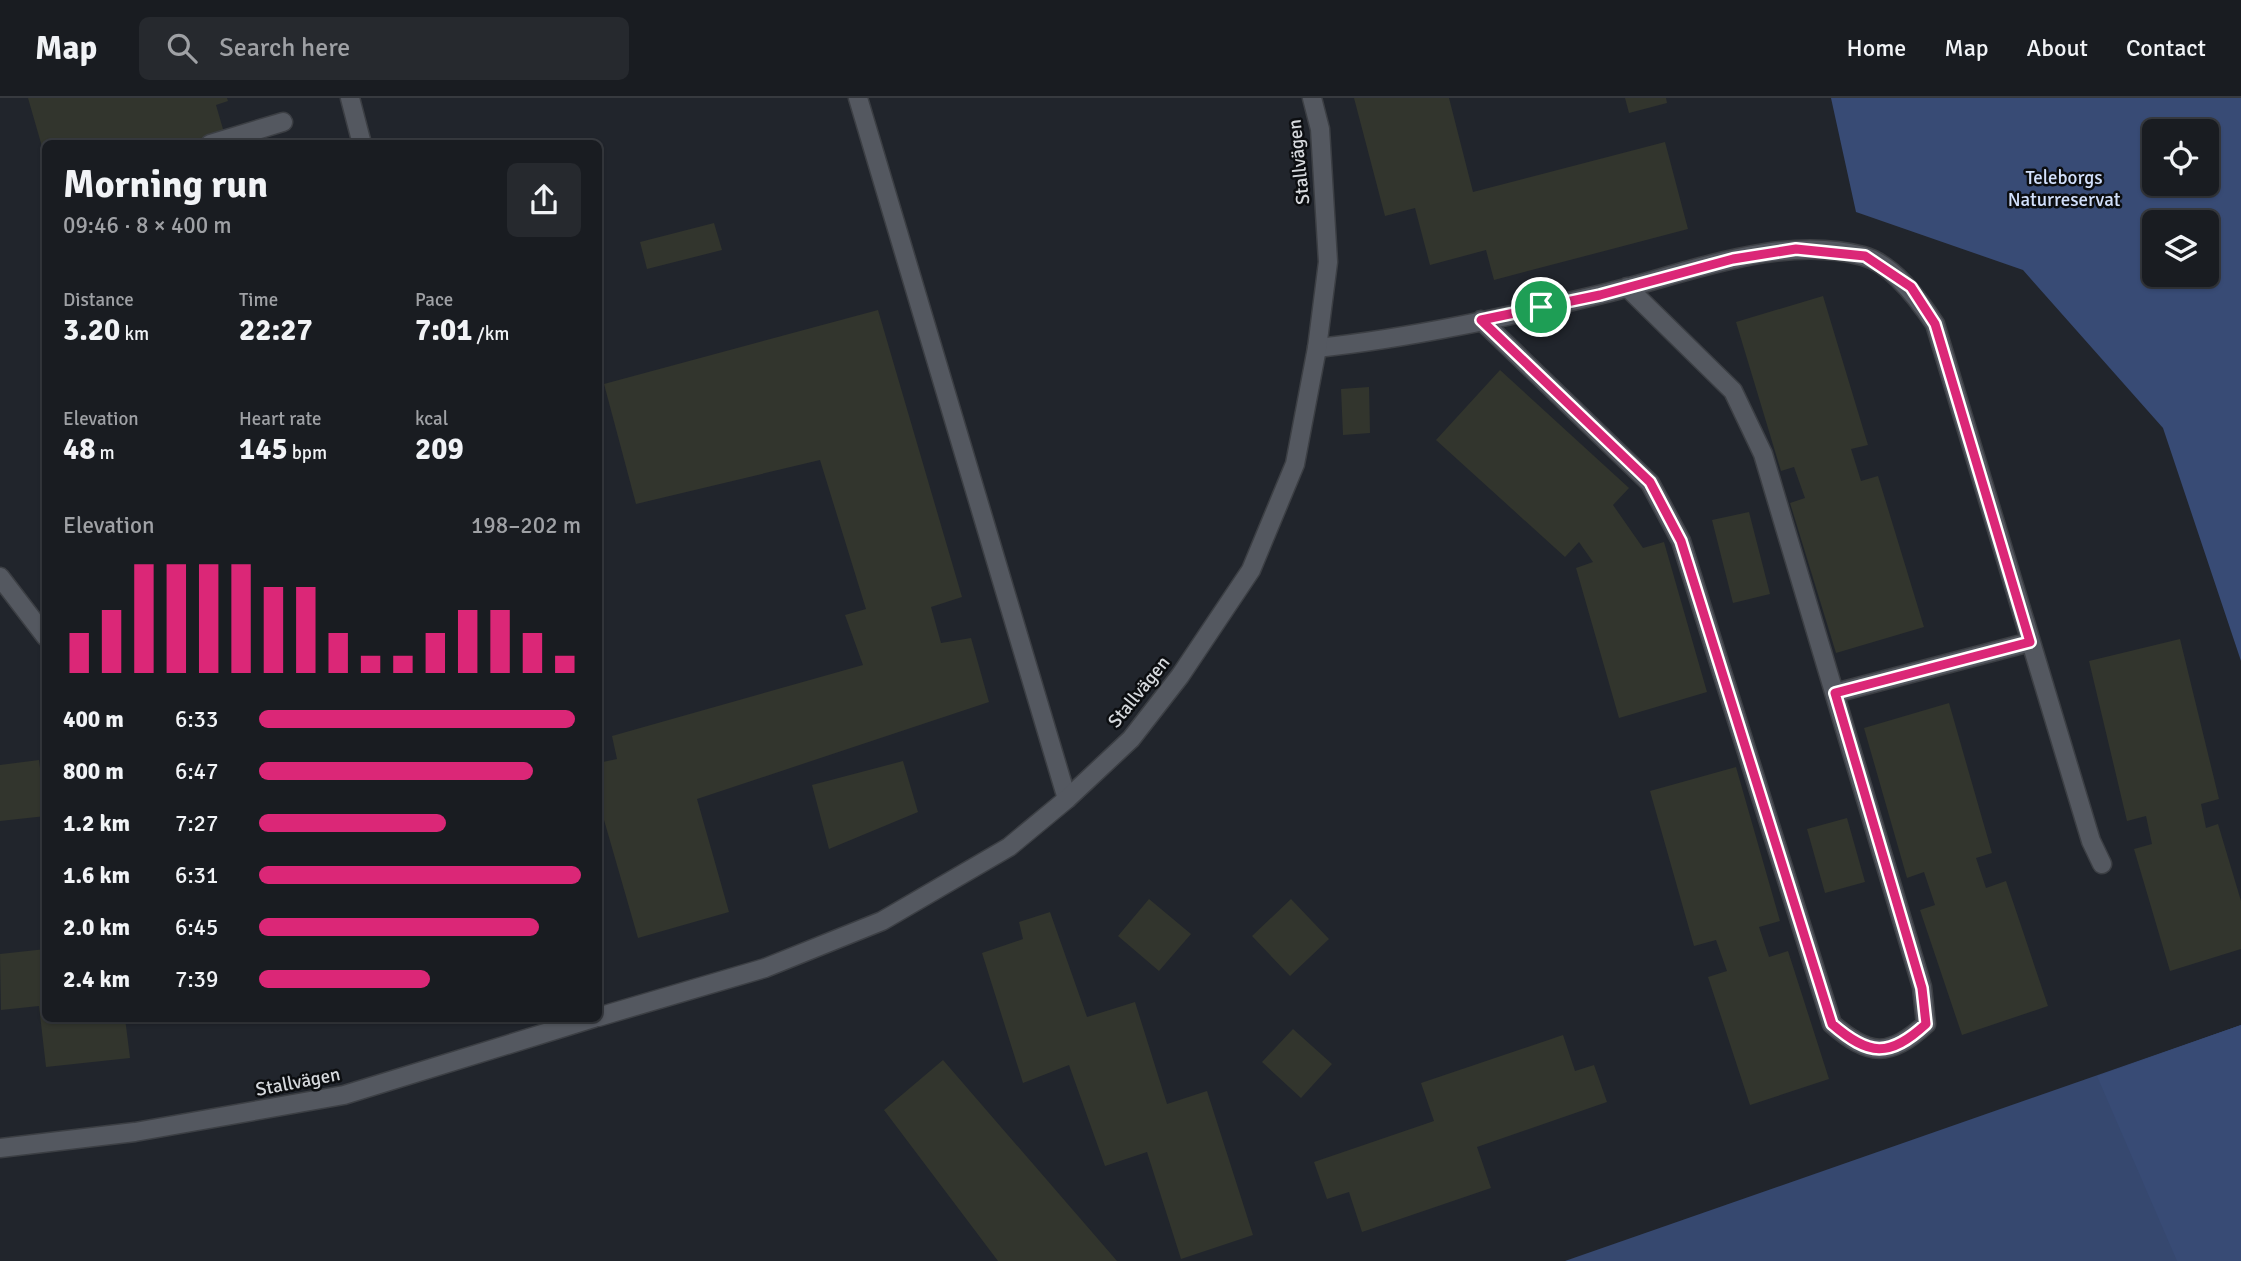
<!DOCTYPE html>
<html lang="en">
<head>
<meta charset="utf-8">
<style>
	body { margin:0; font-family:Signika,sans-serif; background:#26292e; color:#f1f3f6; height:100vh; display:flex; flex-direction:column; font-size:26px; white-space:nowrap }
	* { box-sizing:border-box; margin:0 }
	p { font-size:23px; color:#9fa1a5 }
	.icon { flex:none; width:38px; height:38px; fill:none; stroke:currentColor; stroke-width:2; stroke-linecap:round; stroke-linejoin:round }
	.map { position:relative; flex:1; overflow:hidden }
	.panel { position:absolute; left:42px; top:42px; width:560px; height:882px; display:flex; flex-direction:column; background:#191c21; border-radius:10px; box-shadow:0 2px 5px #0004,0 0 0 2px #373a3f }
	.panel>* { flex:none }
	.fabs { position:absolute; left:2142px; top:21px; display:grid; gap:14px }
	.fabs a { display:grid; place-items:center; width:77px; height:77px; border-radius:10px; background:#191c21; box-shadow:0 2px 5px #0004,0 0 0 2px #373a3f; font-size:35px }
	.pin { position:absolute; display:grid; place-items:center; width:60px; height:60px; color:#fff; margin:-30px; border:4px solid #fff; border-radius:50%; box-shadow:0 2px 7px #0007 }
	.round { display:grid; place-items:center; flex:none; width:74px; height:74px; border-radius:10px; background:#26292e }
	.head { display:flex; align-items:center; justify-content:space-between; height:119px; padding:0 21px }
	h1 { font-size:38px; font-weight:700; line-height:52px }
	.metrics { display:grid; grid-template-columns:repeat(3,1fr); gap:10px; height:119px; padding:7px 21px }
	.metrics div { display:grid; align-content:center }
	.metrics b { font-size:30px; font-weight:700 }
	.metrics small { font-size:19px; font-weight:400 }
	.metrics p { font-size:19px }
	.chart { height:196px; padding:14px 21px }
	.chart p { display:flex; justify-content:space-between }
	.chart svg { width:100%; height:126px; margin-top:7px; stroke:#db2777; stroke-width:6 }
	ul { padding:0 21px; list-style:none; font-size:23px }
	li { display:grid; grid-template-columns:112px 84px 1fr; align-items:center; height:52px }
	li i { height:18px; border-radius:9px; background:#db2777 }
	header { display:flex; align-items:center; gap:42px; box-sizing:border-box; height:98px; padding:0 35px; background:#191c21; border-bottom:2px solid #373a3f }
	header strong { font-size:33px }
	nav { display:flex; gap:38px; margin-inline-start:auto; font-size:24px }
	.search { width:490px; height:63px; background:#26292e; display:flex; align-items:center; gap:18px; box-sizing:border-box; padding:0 24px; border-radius:10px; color:#9fa1a5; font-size:26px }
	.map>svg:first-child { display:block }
</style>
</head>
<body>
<header>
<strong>Map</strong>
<div class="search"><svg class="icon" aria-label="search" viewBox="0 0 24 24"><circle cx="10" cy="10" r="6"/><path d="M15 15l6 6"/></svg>Search here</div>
<nav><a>Home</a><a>Map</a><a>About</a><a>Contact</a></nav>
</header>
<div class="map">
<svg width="2241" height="1163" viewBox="0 0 2241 1163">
	<rect width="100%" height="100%" fill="#21252c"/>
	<path fill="#36486f" d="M2241,927v236h-676z"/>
	<path fill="#384b75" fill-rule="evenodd" d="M1831,0h410v563l-78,-233 -140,-158 -167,-58zM2154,33h53v53h-53zM2154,124h53v53h-53z
		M2241,927v236h-64l-80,-185z"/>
	<path fill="#32352d" d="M28,0h199l1,3 -12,4 9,31 -28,8h-112v-3l-39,3 -1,13z
		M1354,0h95l24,94 192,-50 23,87 -194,51 -8,-30 -56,15 -15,-57 -30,8z
		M1625,0h41l1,5 -38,10z
		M714,125l8,27 -75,19 -7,-27z
		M1823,198l45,149 -17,4 10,32 17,-5 46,151 -88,26 -46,-150 15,-5 -11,-31 -13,4 -45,-149z
		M878,212l84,287 -31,10 10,36 30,-5 18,64 -292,97 32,113 -91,26 -40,-139v-36l19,-4 -5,-23 251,-71 -18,-50 21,-6 -46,-149 -184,44 -32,-120z
		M1500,272l129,118 -16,17 30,43 21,-6 43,150 -88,26 -43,-150 17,-6 -14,-20 -14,15 -129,-117z
		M1369,289l1,46 -27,2 -2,-46z
		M1749,414l21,82 -37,9 -21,-83z
		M2180,541l39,160 -18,5 5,24 12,-4 23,77v48l-71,22 -36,-122 18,-5 -6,-28 -19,5 -38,-160z
		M1949,605l43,150 -16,5 10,30 20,-7 42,125 -86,29 -42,-125 15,-5 -11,-33 -17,6 -43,-150z
		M39,662l7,56 -46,5v-56z
		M903,663l15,51 -89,37 -17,-64z
		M1736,669l44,154 -21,6 10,30 19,-6 41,128 -79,26 -42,-128 19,-6 -11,-31 -22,6 -44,-155z
		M1847,720l18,64 -40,11 -18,-64z
		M1149,801l42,35 -32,37 -41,-35z
		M1291,801l38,40 -39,37 -38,-40z
		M1050,814l37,105 48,-15 32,102 40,-13 46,144 -72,24 -34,-107 -42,14 -36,-101 -46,18 -41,-130 41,-14 -4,-17z
		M46,851v69h79l5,40 -84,9 -7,-61 -38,4 -1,-56z
		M1293,931l39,35 -31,34 -39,-36z
		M1563,937l12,36 19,-6 13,37 -130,45 14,41 -129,44 -13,-40 -22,7 -13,-37 120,-41 -13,-38z
		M943,962l174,201h-119l-114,-151z"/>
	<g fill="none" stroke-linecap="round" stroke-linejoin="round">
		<g stroke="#3c3f44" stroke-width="21">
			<path id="lane" d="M858,0l209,701
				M210,46l73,-22
				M1481,222l169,163 31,58 151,483c37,32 57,34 94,0l-4,-37 -159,-533 -30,-63 -106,-104
				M1317,250c94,-10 189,-31 281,-53 83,-19 181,-62 265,-39 30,8 56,44 72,68l156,517 11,23
				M1835,595l195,-51"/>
		</g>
		<g stroke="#3c3f44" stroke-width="21">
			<path id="street" d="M350,0l12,46
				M0,479l46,60
				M598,919l167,-49 117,-47 127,-74 58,-48 64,-60 49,-63 71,-106 44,-106 22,-116 11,-86 -8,-133 -8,-31
				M0,1050l135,-16 209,-37 250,-77"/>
		</g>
		<use href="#lane" stroke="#545860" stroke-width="18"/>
		<use href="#street" stroke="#545860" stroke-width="18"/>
	</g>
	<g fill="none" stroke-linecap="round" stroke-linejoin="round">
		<g stroke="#fff" stroke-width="14">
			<path id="route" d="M1796,151l69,7 46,31 24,37 95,318 -195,51 87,295 4,36c-37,34 -57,32 -94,0l-151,-483 -31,-59 -169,-162 119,-25 133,-36z"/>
		</g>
		<use href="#route" stroke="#db2777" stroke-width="9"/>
	</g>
	<g text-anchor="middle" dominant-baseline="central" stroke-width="5" stroke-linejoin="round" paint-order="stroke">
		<g font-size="19" fill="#d6d9dd" stroke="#0c0e11">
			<text transform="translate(1299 64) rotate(-96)">Stallvägen</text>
			<text transform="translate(1139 594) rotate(-51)">Stallvägen</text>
			<text transform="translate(298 984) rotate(-11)">Stallvägen</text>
		</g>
		<g font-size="19" fill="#d3e1fd" stroke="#0c0e11">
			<text x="2064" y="80">Teleborgs<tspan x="2064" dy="22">Naturreservat</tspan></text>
		</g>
	</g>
</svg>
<div class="fabs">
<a><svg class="icon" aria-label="locate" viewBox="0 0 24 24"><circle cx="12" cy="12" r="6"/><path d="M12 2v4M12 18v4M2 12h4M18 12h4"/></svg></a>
<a><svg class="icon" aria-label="layers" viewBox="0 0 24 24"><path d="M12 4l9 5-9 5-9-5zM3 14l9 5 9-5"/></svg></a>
</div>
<div class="pin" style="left:1541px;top:209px;background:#1e9e55"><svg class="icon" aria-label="arrive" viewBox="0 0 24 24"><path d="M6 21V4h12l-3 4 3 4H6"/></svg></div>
<section class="panel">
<div class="head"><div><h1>Morning run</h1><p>09:46 · 8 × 400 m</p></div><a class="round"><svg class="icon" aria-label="share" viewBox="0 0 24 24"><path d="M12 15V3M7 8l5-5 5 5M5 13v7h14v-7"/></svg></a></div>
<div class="metrics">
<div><p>Distance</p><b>3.20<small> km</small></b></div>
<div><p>Time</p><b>22:27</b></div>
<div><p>Pace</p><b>7:01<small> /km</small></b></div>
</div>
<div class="metrics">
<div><p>Elevation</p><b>48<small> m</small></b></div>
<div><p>Heart rate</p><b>145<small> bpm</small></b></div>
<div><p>kcal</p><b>209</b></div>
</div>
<div class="chart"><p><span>Elevation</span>198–202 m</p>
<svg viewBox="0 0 160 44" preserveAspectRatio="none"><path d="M5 44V30M15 44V22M25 44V6M35 44V6M45 44V6M55 44V6M65 44V14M75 44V14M85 44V30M95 44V38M105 44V38M115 44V30M125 44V22M135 44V22M145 44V30M155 44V38"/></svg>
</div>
<ul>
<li><b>400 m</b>6:33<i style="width:98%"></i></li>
<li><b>800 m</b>6:47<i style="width:85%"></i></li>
<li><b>1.2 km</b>7:27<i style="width:58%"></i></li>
<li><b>1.6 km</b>6:31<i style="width:100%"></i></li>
<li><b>2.0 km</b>6:45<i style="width:87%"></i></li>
<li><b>2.4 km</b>7:39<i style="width:53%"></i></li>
</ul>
</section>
</div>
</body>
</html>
